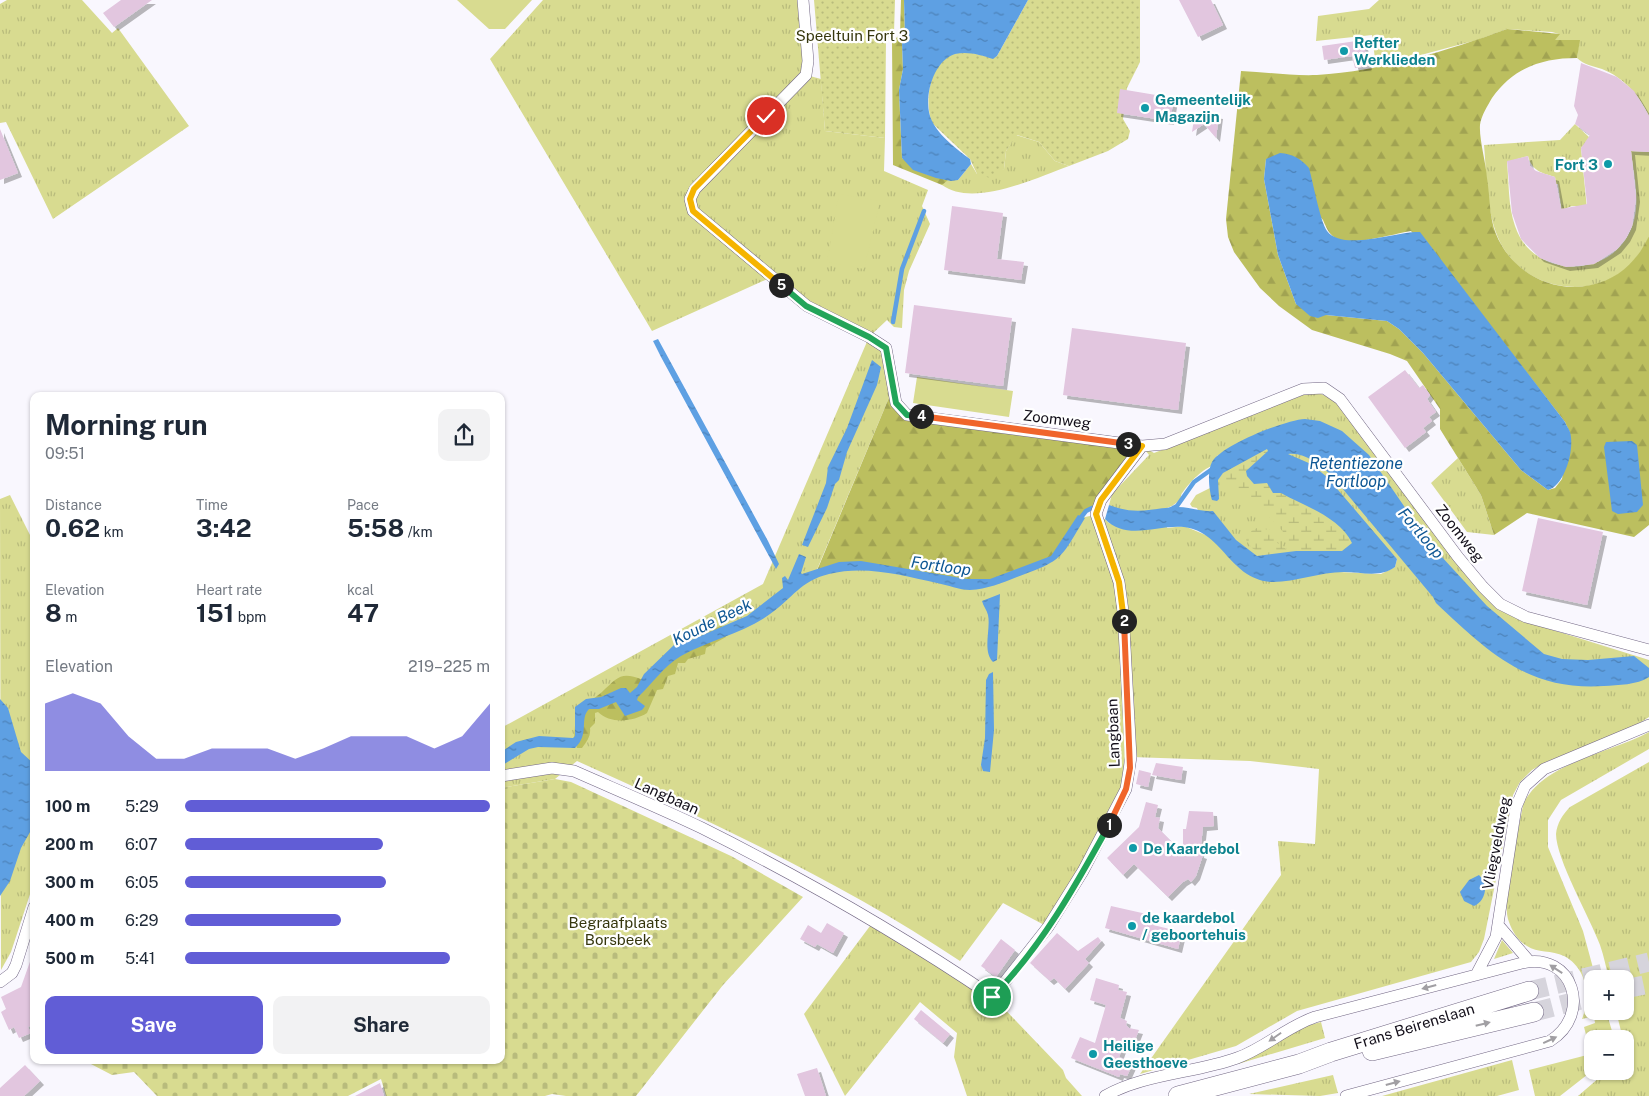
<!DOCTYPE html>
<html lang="en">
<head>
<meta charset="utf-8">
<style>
	body { margin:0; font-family:"Public Sans",sans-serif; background:#f2f2f3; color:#1f2937; height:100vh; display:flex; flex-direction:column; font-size:19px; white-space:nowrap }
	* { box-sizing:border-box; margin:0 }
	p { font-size:16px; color:#747a83 }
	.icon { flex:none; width:28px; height:28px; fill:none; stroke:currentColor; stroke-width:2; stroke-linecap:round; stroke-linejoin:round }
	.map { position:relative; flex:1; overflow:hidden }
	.side { position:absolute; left:30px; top:392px; width:475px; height:672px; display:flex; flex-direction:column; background:#fff; border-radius:10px; box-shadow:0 1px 4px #0004 }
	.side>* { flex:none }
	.tools { position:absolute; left:1584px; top:970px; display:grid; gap:10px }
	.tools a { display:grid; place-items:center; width:50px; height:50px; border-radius:10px; background:#fff; box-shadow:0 1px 4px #0004; font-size:25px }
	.pin { position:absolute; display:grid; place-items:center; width:42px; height:42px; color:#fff; margin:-21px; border:2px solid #fff; border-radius:50%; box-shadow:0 1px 5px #0007 }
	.km { position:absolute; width:25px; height:25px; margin:-12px; border-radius:50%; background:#222; color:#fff; font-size:14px; line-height:25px; text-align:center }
	.round { display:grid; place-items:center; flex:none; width:52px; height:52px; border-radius:10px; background:#f2f2f3 }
	.summary { display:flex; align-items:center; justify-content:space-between; height:85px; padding:0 15px }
	h1 { font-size:28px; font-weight:700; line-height:38px }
	.metrics { display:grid; grid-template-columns:repeat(3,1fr); gap:8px; height:85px; padding:5px 15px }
	.metrics div { display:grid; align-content:center }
	.metrics b { font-size:25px; font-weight:700 }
	.metrics small { font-size:14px; font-weight:400 }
	.metrics p { font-size:14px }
	.chart { height:140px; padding:10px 15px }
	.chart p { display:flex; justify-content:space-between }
	.chart svg { width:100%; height:90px; margin-top:5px; fill:#615dd6; opacity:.7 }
	.button { display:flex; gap:10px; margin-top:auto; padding:10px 15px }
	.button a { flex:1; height:58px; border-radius:10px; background:#615dd6; color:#fff; font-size:20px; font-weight:700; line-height:58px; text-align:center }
	.button a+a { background:#f2f2f3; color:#1f2937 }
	ul { padding:0 15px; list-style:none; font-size:16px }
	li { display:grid; grid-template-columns:80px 60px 1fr; align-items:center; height:38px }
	li i { height:12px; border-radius:6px; background:#615dd6 }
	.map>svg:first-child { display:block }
</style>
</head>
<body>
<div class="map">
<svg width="1649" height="1096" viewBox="0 0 1649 1096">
	<defs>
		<pattern id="grass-tufts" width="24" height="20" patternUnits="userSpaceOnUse" patternTransform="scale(1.25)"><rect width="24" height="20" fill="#d8db90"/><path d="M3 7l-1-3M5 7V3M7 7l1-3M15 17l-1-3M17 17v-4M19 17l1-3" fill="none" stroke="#b8bb7c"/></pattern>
		<pattern id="forest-firs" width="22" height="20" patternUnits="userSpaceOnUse" patternTransform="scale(1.25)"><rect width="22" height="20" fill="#bcbf5f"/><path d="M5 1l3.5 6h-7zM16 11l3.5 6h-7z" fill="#a1a352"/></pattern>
		<pattern id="wetland-marsh" width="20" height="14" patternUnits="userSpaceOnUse" patternTransform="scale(1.25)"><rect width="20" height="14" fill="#d8db90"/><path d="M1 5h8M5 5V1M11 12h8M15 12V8" fill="none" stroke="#b8bb7c"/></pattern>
		<pattern id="cemetery-stones" width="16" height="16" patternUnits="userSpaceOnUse" patternTransform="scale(1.25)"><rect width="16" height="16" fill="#d8db90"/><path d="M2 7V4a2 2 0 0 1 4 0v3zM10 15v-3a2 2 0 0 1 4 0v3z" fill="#b8bb7c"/></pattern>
		<pattern id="park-dots" width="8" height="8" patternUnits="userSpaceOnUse" patternTransform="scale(1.25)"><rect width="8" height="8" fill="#d8db90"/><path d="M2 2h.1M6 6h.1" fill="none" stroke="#b8bb7c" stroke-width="1.8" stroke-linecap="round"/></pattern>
		<pattern id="water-ripples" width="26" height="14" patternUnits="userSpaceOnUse" patternTransform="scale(1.25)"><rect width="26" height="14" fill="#5ea0e3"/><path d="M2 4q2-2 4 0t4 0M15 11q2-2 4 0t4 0" fill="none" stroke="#4c81b7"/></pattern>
		<filter id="shadow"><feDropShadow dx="4" dy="4" stdDeviation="0" flood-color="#0004"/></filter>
	</defs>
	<rect width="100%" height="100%" fill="#f9f7fe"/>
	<path fill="url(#grass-tufts)" fill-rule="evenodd" d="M7,0h75l30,33 6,-5 71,98 -136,93 -47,-97 -6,1v-119z
		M543,0h260l5,61 -2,14 15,4 4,52 60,7 -1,33 44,19 -6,16 8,18 -21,47 -5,19 -2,38 -8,-1 -7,-7 -18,17 17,11 7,40 -77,184c57,-19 102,14 157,13 16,0 30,-6 44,-11 42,-16 41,-18 63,-56l10,-2 8,7 7,-4 4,4 17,5v-3l38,-3 4,2 -1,4 17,-2 24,10 -11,-28 -5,-1 -2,-3 6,-9 30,-15c24,10 52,38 68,59l-5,13c-12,-1 -16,-8 -21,-19l-9,-1 -11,6 5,8 27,14 23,2 65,-3 3,-6 -3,-12 -41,-53 -38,-19 -10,-9 -3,-9 2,-2c-31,-17 -33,-9 -61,7l6,2 1,7 -4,3 -5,-3c-12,3 -25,17 -32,27 -3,3 -1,4 -3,7 -14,18 -57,16 -71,6l3,-11 37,-39 -7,-9 12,7 154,-60 9,-1 17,8 121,160 21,27 22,20 26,14 125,39v57l-14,9 -89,36 -14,8 -12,12 -7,13 -29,144 -5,13 -8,10 -174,49 -61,35 -96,28 141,-199 -3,-34 37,3 4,-75 -69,-8 -119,-4c-2,52 -55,126 -83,170l-45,-24 -43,58c-120,-80 -252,-141 -383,-200l-22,18 -54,9v-60l262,-144 106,-247 -62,-31 -35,-29 -120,54 -162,-272zM1394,556l3,3 -2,8 -14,7 -42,-2 7,-6 32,2z
		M1379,0h270v116c-9,-20 -26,-39 -47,-47 -9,-3 -18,-4 -25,-11l2,-17 -25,-1 5,-6 -7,-2 -45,-3 -30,11 -101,27 -4,-32 -56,6 2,-25 51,-7z
		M1575,124l14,13v4l-8,7 6,61c-10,-4 -17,-5 -25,3l-4,-28h-2l-1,-7c-13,-4 -23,-6 -27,-21l-21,6c2,20 1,44 8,64 18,54 97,54 117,1 9,-24 2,-52 -1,-76l18,1c0,21 0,41 0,61 0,7 0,16 0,23 -3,9 -9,16 -14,23 -34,42 -103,35 -131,-10 -18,-29 -17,-71 -20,-104l76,-5z
		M1016,135l23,7 16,19 14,5c-33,12 -96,42 -127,19l1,-6 15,1 13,-16 6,10 27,-5 2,-18z
		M1458,458l23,37 13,40 -27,-3 -36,-49z
		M10,495l24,48v339l-23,70 -10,18 -1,-471z
		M1649,732v17l-88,51 -13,20v27l35,84 13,48h-4v32h14l6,20v8h-20v32l-32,25h-25l-6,-26 62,-16 -7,-27 11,-4 -1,-7 -12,3c9,-22 5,-51 -18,-63 -12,-6 -27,-3 -37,-10 -9,-5 -15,-15 -18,-24 -9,-21 10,-92 14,-117 18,-42 88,-52 126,-73z
		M1649,762v334h-71l29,-25h18v-32h-2l-7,-28h9v-32h-16c-3,-11 -5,-23 -9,-34 -10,-27 -44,-86 -44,-111 1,-11 7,-20 14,-27z
		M873,922l120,75 70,73 3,8 16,18h-115l-13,-39 3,-24 -37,-31 -75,94 -41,-82z
		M1502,940l11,13 -19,6z
		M1321,1022l4,16 -87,26 64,-37z
		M1512,1060l7,30 -22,6h-115z
		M1333,1075l5,18 -18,3 -71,-2z"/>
	<path fill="url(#forest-firs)" fill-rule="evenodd" d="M901,0h3l1,35 -3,8 1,26 -4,21 3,68 24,16 22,6 -6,5 -49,-20 -1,-124 8,-6z
		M1507,29l53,5 -5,6h25l-3,18c-35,0 -64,10 -85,40 -4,7 -11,18 -12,27 -1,14 6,38 7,53 3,18 2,39 9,56 15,37 55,60 95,51 28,-6 46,-24 58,-49v289l-15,12 -107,-24 -33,22 -13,-40 -41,-66v-20l-33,-48 -17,-7 -78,-24 -33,-24 -19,-18 -26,-36 -6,-15 -2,-18 15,-148c25,1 51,5 76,4 64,-4 130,-24 190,-46zM1266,159l57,61c3,7 6,15 14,19 16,7 56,-5 74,-8l47,53 107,138 5,11 -8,46 -7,9 -7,2 -27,-20 -98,-117 -24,-24 -12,-8 -61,-6 -30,-11 -18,-49 -14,-76z
		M893,388l14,27 235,31 -42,56 -17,13 -25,39 -70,29 -115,-16 -57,6z
		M722,625l4,12 -20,11 -1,6 -17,5 -3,4h-7l-3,11 -7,2 -5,13 -6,1 -10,23c-14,9 -37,11 -49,-1l-3,1v10l-5,5c1,8 -3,13 -8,20h-5l-3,-9 2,-27c8,-7 18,-13 26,-20 16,-15 19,-21 41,-12l47,-39z"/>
	<path fill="url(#wetland-marsh)" d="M1267,446l107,105 -100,10 -22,-13 -6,-8 3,-8 8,-4 14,2 5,12 10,7 3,-11c-19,-20 -46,-54 -75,-53l12,-17z"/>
	<path fill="url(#cemetery-stones)" d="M555,779l16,3 160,74 72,41 -80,88 -87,111h-70l-14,-2 -7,2h-159l-5,-17 -33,17h-191l-23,-24 -22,3 -23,-12 1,-2h411v-273z"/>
	<path fill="url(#park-dots)" d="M814,0h81l-1,33 -8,6 -1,99 -60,-7z
		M1028,0h112v62l-13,26 -4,31 7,12 -2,8 -20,12 -39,15 -14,-5 -16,-19 -22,-7 -11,16 -2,18 -14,9 -13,-4 -7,-15 -38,-36c-8,-21 -3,-61 22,-69 13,-4 27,1 39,4l4,-2z"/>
	<path fill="#d8db90" d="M457,0h75l-27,29h-16z
		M839,194l41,7 -16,68 -37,-7z
		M917,377l96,14 -4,26 -96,-14z"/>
	<path fill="url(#water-ripples)" d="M904,0h124l-31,56 -4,3c-12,-4 -25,-8 -38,-5 -23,7 -33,48 -23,67 7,15 26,29 38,38l1,5 -13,16 -7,1 -15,-3 -23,-8 -11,-12 -3,-68 4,-21 -1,-26 3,-8z
		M1280,153c13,1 21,6 29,15 4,14 11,53 18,63 16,21 69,0 93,1l145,190c1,3 4,7 5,10 5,17 -5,53 -22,58l-27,-20 -98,-117 -24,-24 -12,-8 -61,-6 -8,3 -8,-2 -14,-12 -18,-49 -14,-76 2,-20z
		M658,339l110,202 11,23 -3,5 -115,-212 -8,-16z
		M872,360l9,7 -4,18 -30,67 -8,28 -4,4 -8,24 -19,39 -6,-2 24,-62 2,-16 19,-39z
		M1305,419l15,2 22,10 27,24 61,89 57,62 57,48 18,5 26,1 46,-4 15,12v9c-12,8 -31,8 -45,9 -76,5 -116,-34 -168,-83l-3,-6 -101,-121c-12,-11 -27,-24 -44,-22l23,10 16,13 70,82 -2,8c-15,11 -33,5 -51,5 -24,0 -48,10 -71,10 -9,0 -18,-3 -26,-8 -20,-13 -31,-38 -54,-45 -28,-9 -64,15 -88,-10l4,-14c30,11 40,3 69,2 12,0 23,5 35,4l23,29 21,16 39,-5h46l10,-8c-12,-26 -48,-37 -71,-50h-8l-6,-10 -13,1 -7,-8 -1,-5 22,-20 -1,-2 -44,24 -5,7 1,19 -2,2 -5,-1c-3,-10 -5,-29 0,-38 10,-17 73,-42 93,-43z
		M1632,441l5,4 6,60 -6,7 -19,2 -6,-3 -8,-64 2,-5z
		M1078,515l7,3c-25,41 -21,42 -68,59 -15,6 -30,12 -47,13 -11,0 -22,-5 -33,-7 -36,-8 -72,-18 -108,-9 -29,7 -36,24 -59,40 -25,19 -61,26 -89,42 -18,11 -28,27 -43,41l-1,3 8,6 -3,4 -17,6 -9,-14 -17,7h-10c-10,10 1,25 -14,39l-37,-1 -9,2 -28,17v-14l15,-10 23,-6 34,2 2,-2v-29l11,-8 15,-2 20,-9h5l4,5 7,-6 7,-13 31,-30 16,-4 56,-24 36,-28 -1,-10 3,-2 3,4 11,-26 7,3 -5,16 1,1 37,-12 22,-1 106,18h23l61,-23z
		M1000,594l-3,66 -4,2c-11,-11 -2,-33 -5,-47 -1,-5 -5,-9 -6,-14z
		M993,672l1,58 -4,42 -7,-1 -2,-6 4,-27 1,-58 3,-6z
		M0,699l8,9 13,44 13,12v61l-13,23 -11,33 -10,15z
		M1479,875c10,9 7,26 -5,31l-10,-5 -4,-9 9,-12z"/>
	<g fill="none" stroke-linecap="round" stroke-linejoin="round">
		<path stroke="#5ea0e3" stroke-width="4.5" d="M893,322l9,-53 22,-58
			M1168,511l9,-5 17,-24 21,-15
			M1079,520l7,-9 6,-3"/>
	</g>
	<path fill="#e2c6df" filter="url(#shadow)" d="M121,0h31l-38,27 -11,-14z
		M1179,0h32l12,25 -25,12z
		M1363,40l5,26 -13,2 -3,-12 -28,4 -2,-14z
		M1581,63l36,14 17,14 15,25v36l-18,-1 5,47 -4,28 -6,12 -9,11 -23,15 -28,3 -26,-9 -19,-19 -9,-26 -5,-52 21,-5 2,10 6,5 19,6 6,32 26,-5 -6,-56 9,-13 -15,-11 3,-9 -4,-9z
		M1120,89l54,9 -4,23 -53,-8z
		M1195,112l24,3 -3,23 -12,-14 -12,8z
		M0,129l18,44 -18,7z
		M952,206l51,7 -6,46 27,3 -3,18 -77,-10z
		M914,305l98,13 -9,68 -98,-13z
		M1072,328l114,15 -8,67 -115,-15z
		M1405,370l14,18 4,-3 7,10 -3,4 9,13 -7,5 3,4 -9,7 3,4 -21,16 -37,-51z
		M1538,518l65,14 -16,73 -65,-14z
		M1156,763l27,4 -2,13 -29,-5z
		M1139,770l12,3 -3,14 -12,-3z
		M1146,802l12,3 -3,12 5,1 -2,10 25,25v-24h3l3,-18 24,1 1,14 -11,1 -3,27 3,1 -7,21 -5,6 -3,-3 -5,3 -15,15 -34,-33 -11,11 -16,-17 32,-31z
		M1111,906l40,9 -2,9 33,8 -4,17 -73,-21z
		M827,923l17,10 -11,20 -16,-9 -2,3 -15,-8 8,-14 13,8z
		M1057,933l21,18 20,-14 3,4 -16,18 4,4 -24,26 -11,-11 -4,3 -20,-18z
		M1001,939l14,11 -19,27 -15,-11z
		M32,956h2v68l-6,3 3,6 -12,5 -5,-11 -5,3 -8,-18 5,-3 -5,-12 20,-10z
		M1096,978l23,7 -1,5 9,2 -7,26 7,3 -1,4 3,3 10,2 -4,10 -9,-2 -7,19 14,6 -6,13 -7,-2 -1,3 -48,-19 9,-21 15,6 11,-38 -16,-5z
		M921,1010l29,24 -7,9 -29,-24z
		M25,1065l15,16 -16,15h-24v-8z
		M817,1068l9,28h-21l-8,-22z
		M380,1083l4,13h-29z"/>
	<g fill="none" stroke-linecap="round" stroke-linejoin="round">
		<path stroke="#d6d4dc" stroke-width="19" stroke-dasharray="19 9" stroke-linecap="butt" d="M1625,989l24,-5
			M1529,991l120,-29
			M1534,1012l58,-15"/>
		<g stroke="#716683" stroke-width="12">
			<path id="minor" d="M803,0l5,61 -2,14 -111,114 -5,10 3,12 114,95 62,31 17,11 10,55 11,12 235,31 23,-2 138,-55 21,-1 16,11 118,158 25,30 17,17 26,13 123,33
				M501,776l51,-8 22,3c43,19 86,37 128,57 100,50 198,106 291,169l55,-70 35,-56 43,-82 5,-32 -8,-146 -4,-29 -23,-68 5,-14 41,-54
				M1499,926l30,35
				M1476,975l20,-38 20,-130 9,-21 19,-17 105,-44
				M0,982l12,-9 4,-8 18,-58
				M1105,1096c38,-22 91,-23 132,-38 28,-10 49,-31 78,-41l207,-54c51,-12 71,51 28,78l-204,55"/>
		</g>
		<g stroke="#716683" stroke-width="20">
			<path id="primary" d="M1372,1051l162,-39
				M1178,1096l121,-32 32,-12 198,-61"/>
		</g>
		<use href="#minor" stroke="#fff" stroke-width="11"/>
		<use href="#primary" stroke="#fff" stroke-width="19"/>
	</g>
	<defs><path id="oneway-solid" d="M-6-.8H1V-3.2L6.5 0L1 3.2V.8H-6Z" transform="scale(1.25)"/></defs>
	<g fill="#a19fa3">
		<use href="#oneway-solid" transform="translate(1556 969) rotate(-147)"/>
		<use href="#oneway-solid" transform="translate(1429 987) rotate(165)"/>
		<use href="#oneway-solid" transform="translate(1483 1024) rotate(-14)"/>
		<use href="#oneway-solid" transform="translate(1275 1037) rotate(145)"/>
		<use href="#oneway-solid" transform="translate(1550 1040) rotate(-25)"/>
		<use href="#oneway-solid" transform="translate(1393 1083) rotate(-15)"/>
	</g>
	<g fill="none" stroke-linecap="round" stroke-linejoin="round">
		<g stroke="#fff" stroke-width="10">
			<path id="split-1" d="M992,997c49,-49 84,-112 117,-172"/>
		</g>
		<g stroke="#fff" stroke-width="10">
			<path id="split-2" d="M1109,825l17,-36 4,-21 -6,-147"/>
		</g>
		<g stroke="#fff" stroke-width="10">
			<path id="split-3" d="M1124,621l-5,-39 -23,-68 5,-14 41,-54 -14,-2"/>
		</g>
		<g stroke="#fff" stroke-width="10">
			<path id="split-4" d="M921,416l207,28"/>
		</g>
		<g stroke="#fff" stroke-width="10">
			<path id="split-5" d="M781,285l25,21 63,31 17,11 10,55 11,12 14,1"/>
		</g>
		<g stroke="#fff" stroke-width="10">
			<path id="split-6" d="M766,116l-72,73 -4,10 3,12 88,74"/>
		</g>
		<use href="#split-1" stroke="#22a559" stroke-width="6"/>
		<use href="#split-2" stroke="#f0652b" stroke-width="6"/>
		<use href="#split-3" stroke="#f5b400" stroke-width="6"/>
		<use href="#split-4" stroke="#f0652b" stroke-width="6"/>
		<use href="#split-5" stroke="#22a559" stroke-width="6"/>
		<use href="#split-6" stroke="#f5b400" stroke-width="6"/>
	</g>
	<g fill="#0f9aa8" stroke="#fff" stroke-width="2">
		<circle cx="1344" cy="51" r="5"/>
		<circle cx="1145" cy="108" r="5"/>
		<circle cx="1608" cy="164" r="5"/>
		<circle cx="1133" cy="848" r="5"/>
		<circle cx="1132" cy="926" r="5"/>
		<circle cx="1093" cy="1054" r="5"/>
	</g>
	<g text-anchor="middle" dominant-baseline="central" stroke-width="4.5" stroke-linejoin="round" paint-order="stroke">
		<g font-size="15" fill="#36370e" stroke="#fff">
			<text x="852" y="35">Speeltuin Fort 3</text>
			<text x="618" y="922">Begraafplaats<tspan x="618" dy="17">Borsbeek</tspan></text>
		</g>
		<g font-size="15" font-weight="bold" fill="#0d838f" stroke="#fff" text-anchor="start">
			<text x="1354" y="42">Refter<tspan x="1354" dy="17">Werklieden</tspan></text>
			<text x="1155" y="99">Gemeentelijk<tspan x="1155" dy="17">Magazijn</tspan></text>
			<text x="1598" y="164" text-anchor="end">Fort 3</text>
			<text x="1143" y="848">De Kaardebol</text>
			<text x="1142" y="917">de kaardebol<tspan x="1142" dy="17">/ geboortehuis</tspan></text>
			<text x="1103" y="1045">Heilige<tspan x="1103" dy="17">Geesthoeve</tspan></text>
		</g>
		<g font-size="15" fill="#130f1a" stroke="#fff">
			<text transform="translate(1057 419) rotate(7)">Zoomweg</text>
			<text transform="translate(1460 533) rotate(52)">Zoomweg</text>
			<text transform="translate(1113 733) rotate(-92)">Langbaan</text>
			<text transform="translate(667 796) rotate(24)">Langbaan</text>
			<text transform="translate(1496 843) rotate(-79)">Vliegveldweg</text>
			<text transform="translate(1414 1026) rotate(-17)">Frans Beirenslaan</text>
		</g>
		<g font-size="16" font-style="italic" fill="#0e5794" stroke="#fff">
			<text x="1356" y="463">Retentiezone<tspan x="1356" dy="18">Fortloop</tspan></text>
			<text transform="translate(1421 533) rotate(50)">Fortloop</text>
			<text transform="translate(941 566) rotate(8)">Fortloop</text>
			<text transform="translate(712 622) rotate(-26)">Koude Beek</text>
		</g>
	</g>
</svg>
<div class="tools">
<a>+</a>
<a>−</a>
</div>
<div class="pin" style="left:992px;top:997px;background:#1e9e55"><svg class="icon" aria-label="arrive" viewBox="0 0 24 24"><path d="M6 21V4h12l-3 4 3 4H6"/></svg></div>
<div class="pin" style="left:766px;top:116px;background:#d93025"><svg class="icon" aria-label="check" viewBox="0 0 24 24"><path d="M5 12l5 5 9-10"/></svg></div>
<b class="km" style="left:1109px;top:825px">1</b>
<b class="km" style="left:1124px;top:621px">2</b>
<b class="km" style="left:1128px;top:444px">3</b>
<b class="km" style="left:921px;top:416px">4</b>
<b class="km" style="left:781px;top:285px">5</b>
<section class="side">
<div class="summary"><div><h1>Morning run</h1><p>09:51</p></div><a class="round"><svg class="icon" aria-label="share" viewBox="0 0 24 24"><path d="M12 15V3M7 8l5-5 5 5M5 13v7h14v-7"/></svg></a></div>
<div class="metrics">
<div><p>Distance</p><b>0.62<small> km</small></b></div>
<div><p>Time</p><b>3:42</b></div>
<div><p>Pace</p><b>5:58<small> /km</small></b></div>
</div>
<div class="metrics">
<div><p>Elevation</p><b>8<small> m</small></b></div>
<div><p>Heart rate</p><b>151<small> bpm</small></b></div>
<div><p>kcal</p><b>47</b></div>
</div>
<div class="chart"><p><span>Elevation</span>219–225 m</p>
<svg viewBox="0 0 160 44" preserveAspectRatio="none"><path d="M0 44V11L10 6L20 11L30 27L40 38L50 38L60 33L70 33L80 33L90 38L100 33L110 27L120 27L130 27L140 33L150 27L160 11V44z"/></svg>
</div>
<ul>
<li><b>100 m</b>5:29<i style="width:100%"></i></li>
<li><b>200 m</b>6:07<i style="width:65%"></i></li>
<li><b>300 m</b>6:05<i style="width:66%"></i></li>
<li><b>400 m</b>6:29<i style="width:51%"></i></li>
<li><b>500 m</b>5:41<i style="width:87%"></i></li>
</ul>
<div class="button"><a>Save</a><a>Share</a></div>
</section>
</div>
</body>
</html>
